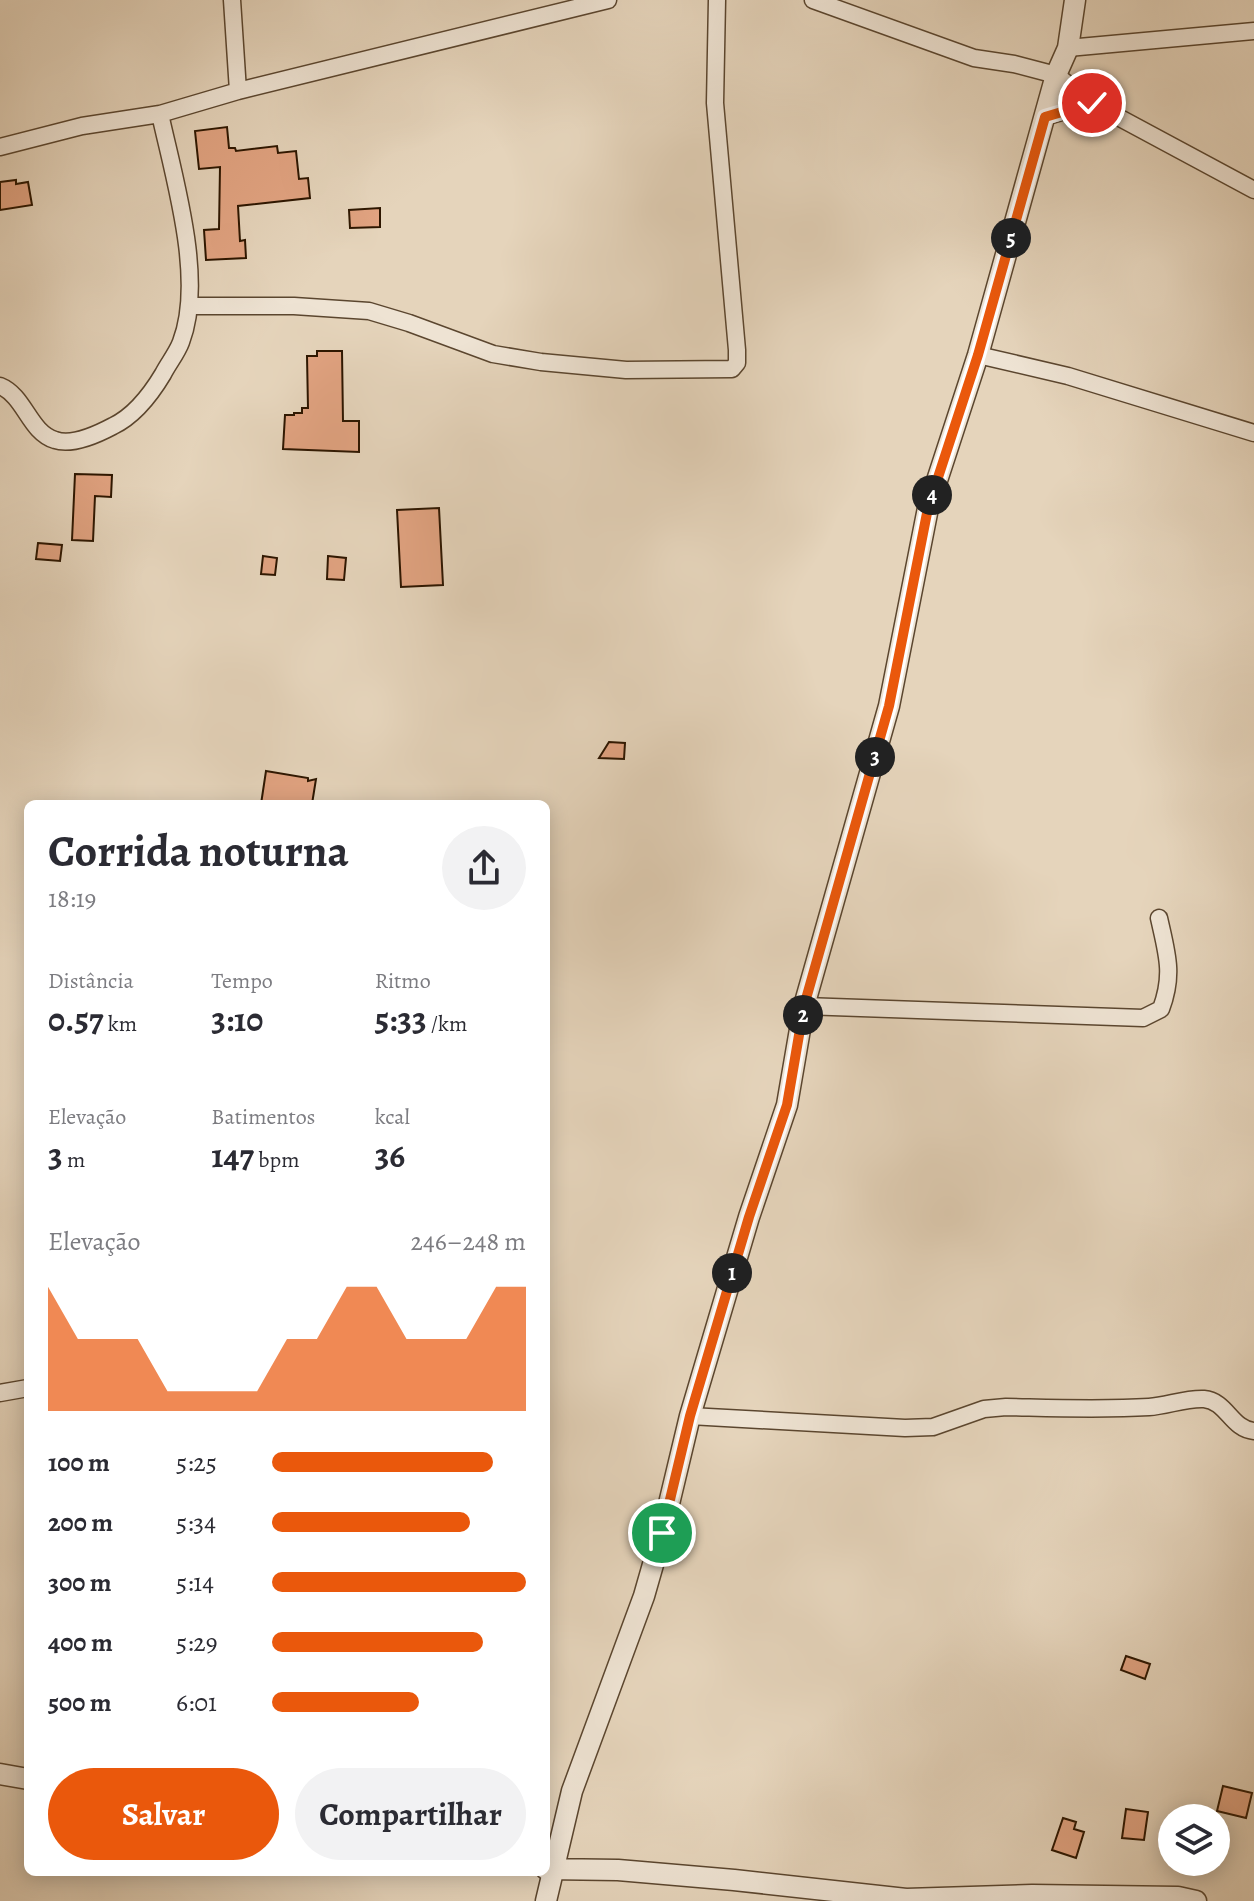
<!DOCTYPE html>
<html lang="pt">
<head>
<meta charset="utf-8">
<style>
	body { margin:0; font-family:Alegreya,serif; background:#f2f2f3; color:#2b2b33; height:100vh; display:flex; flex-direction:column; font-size:30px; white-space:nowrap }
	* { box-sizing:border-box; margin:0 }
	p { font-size:26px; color:#7c7c81 }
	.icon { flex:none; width:44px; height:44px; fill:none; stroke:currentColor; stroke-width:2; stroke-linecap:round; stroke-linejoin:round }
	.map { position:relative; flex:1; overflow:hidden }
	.side { position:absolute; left:24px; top:800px; width:526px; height:1076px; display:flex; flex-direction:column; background:#fff; border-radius:12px; box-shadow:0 4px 20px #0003 }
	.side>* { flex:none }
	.fabs { position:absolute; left:1158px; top:1804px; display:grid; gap:16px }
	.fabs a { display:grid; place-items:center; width:72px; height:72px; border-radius:50%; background:#fff; box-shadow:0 4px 20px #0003; font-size:40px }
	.pin { position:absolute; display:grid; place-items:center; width:68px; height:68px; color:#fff; margin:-34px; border:4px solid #fff; border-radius:50%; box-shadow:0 2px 8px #0007 }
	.km { position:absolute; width:40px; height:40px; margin:-20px; border-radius:50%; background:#222; color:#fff; font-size:22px; line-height:40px; text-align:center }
	.round { display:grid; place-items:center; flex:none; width:84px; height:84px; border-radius:42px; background:#f2f2f3 }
	.summary { display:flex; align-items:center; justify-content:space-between; height:136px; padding:0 24px }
	h1 { font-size:44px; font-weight:700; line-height:60px }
	.figures { display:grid; grid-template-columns:repeat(3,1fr); gap:12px; height:136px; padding:8px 24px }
	.figures div { display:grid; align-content:center }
	.figures b { font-size:34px; font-weight:700 }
	.figures small { font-size:22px; font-weight:400 }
	.figures p { font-size:22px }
	.chart { height:224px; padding:16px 24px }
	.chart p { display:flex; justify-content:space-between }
	.chart svg { width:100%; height:144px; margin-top:8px; fill:#ea580c; opacity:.7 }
	.cta { display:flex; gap:16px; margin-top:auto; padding:16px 24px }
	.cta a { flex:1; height:92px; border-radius:48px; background:#ea580c; color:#fff; font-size:32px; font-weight:700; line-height:92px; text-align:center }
	.cta a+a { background:#f2f2f3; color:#2b2b33 }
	ul { padding:0 24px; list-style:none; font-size:26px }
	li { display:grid; grid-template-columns:128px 96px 1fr; align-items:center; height:60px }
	li i { height:20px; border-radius:10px; background:#ea580c }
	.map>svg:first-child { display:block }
</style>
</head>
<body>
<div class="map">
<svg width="1254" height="1901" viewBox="0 0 1254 1901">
	<rect width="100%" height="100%" fill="#e5d4bb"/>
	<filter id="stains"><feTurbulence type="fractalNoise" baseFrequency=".0025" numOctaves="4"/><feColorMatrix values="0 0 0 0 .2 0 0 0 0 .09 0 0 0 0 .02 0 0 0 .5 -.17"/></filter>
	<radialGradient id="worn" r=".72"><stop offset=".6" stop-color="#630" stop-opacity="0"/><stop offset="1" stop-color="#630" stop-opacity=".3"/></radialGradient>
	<path fill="#e1a381" stroke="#2d1600" stroke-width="2" d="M227,127l2,21h6l1,3 41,-5 1,7 18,-2 3,28 9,-1 2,20 -72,8 2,35 5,-1 1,18 -40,2 -2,-30 15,-1 1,-62 -21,2 -4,-38z
		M16,180v4l12,-2 4,23 -32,5v-28z
		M380,208v19l-30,1 -1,-18z
		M317,351h25l1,70h16v31l-76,-3 2,-34h9v-2h8v-5h6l-1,-52h10z
		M75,474l37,1 -1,22 -16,-1 -2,45 -21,-1z
		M439,508l4,77 -42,2 -4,-77z
		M38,543l24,2 -2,16 -24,-2z
		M263,556l14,2 -2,17 -14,-1z
		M328,556l18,2 -2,22 -17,-1z
		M609,742l16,1 -1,16 -25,-1z
		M266,771l42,7v3l8,-2 -4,25h-51z
		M1126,1656l24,8 -5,15 -24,-9z
		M1223,1786l29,7 -6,25 -29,-7z
		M1126,1809l22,3 -4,28 -22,-2z
		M1063,1818l13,4 -2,7 10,3 -8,26 -24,-8z"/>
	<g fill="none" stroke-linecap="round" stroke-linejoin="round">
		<g stroke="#5b462f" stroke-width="19">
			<path id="minor" d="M232,0l6,91
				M813,0l161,58 40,6 42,11 36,28 162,87
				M1068,48l186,-17
				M1045,117l47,-14
				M0,147l82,-21 78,-12 78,-23 370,-91
				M189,306h105l75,5 40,12 84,31 48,8 85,8 106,-1 5,-6v-13l-22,-247 2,-103
				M978,355l90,21 186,57
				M0,386c25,10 29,46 55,54 17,6 43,-6 58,-14 21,-10 38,-32 50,-52 5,-10 14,-21 18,-32 24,-62 -7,-164 -21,-228
				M804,1006l339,12 18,-9c13,-35 6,-55 -2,-91
				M0,1393l28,-5
				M690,1416l215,12 28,-1 51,-18 22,-2c47,1 95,3 143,0 18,-1 36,-9 55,-8 23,2 27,30 50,32"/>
		</g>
		<g stroke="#5b462f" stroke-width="23">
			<path id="tertiary" d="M0,1774l28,5
				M546,1869l72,1 116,10 172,19 126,-4 146,2 18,4
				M546,1901l26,-110 72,-195 18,-63 28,-117 59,-199 38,-112 17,-99 85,-300 39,-198 50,-153 78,-280 12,-27 7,-48"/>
		</g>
		<use href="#minor" stroke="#eee3d3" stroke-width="16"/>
		<use href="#tertiary" stroke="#eee3d3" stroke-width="20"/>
	</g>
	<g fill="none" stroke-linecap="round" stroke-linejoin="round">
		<g stroke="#fff" stroke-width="16">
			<path id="route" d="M662,1533l28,-117 59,-199 38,-112 17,-99 85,-300 39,-198 50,-153 67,-238 47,-14"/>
		</g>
		<use href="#route" stroke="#ea580c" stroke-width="10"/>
	</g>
	<rect width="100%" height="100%" filter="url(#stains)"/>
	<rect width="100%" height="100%" fill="url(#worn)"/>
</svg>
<div class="fabs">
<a><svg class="icon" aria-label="layers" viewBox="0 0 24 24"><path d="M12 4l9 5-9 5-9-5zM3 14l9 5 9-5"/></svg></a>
</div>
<div class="pin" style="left:662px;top:1533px;background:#1e9e55"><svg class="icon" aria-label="arrive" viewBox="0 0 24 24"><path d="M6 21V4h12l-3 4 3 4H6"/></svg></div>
<div class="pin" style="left:1092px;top:103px;background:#d93025"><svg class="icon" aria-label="check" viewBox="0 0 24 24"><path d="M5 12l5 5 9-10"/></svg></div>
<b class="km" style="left:732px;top:1273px">1</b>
<b class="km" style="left:803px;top:1015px">2</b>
<b class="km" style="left:875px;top:757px">3</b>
<b class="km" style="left:932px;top:495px">4</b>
<b class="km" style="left:1011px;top:238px">5</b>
<section class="side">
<div class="summary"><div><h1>Corrida noturna</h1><p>18:19</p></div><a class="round"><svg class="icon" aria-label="share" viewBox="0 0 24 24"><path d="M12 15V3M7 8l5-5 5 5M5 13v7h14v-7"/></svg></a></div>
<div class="figures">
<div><p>Distância</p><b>0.57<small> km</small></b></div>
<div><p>Tempo</p><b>3:10</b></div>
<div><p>Ritmo</p><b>5:33<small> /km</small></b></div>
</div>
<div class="figures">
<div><p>Elevação</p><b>3<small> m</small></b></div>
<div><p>Batimentos</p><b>147<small> bpm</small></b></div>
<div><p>kcal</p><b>36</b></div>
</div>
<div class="chart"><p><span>Elevação</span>246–248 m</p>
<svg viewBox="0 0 160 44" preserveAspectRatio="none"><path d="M0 44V6L10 22L20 22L30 22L40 38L50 38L60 38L70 38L80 22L90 22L100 6L110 6L120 22L130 22L140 22L150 6L160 6V44z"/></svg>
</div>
<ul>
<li><b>100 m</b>5:25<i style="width:87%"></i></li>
<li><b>200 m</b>5:34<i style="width:78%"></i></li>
<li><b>300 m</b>5:14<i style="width:100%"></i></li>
<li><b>400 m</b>5:29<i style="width:83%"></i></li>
<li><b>500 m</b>6:01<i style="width:58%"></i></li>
</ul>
<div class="cta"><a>Salvar</a><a>Compartilhar</a></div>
</section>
</div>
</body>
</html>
